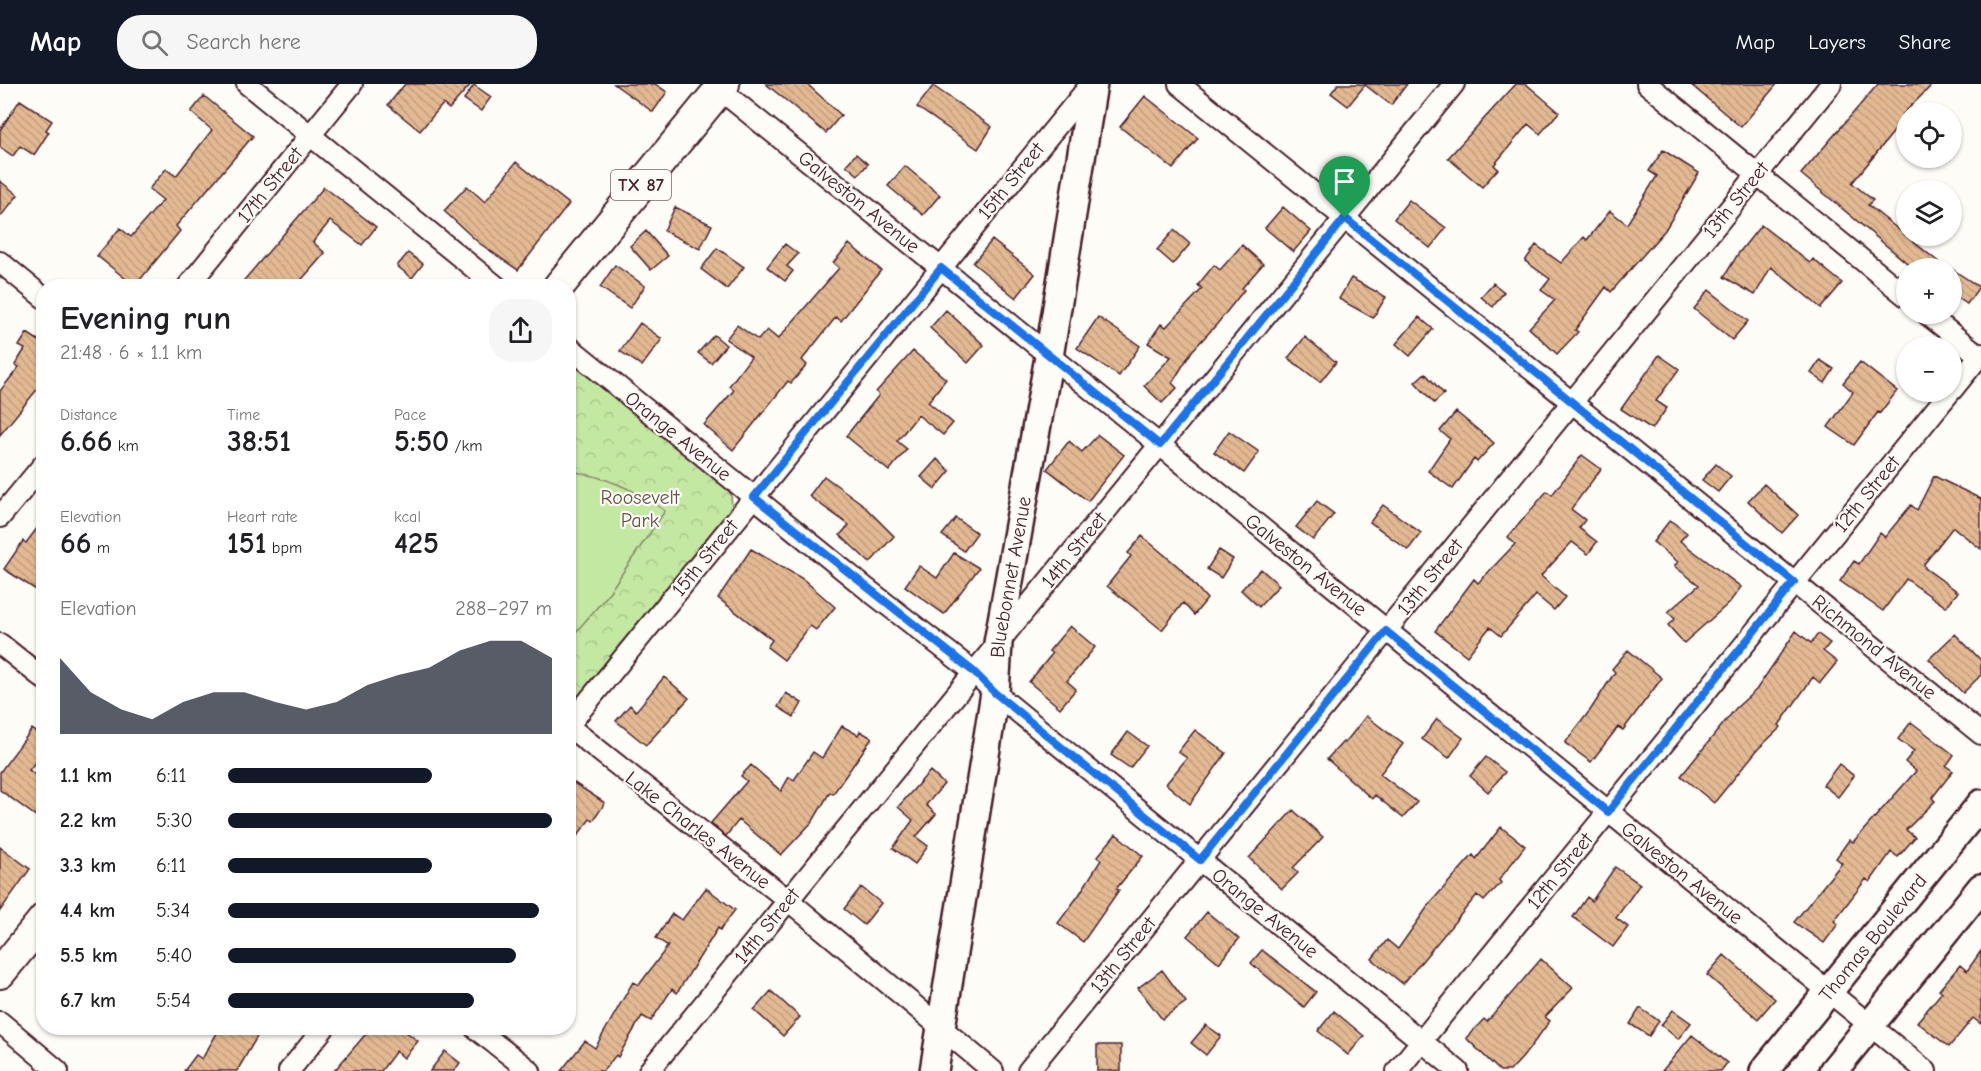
<!DOCTYPE html>
<html lang="en">
<head>
<meta charset="utf-8">
<style>
	body { margin:0; font-family:"Comic Neue",sans-serif; background:#f6f6f6; color:#202124; height:100vh; display:flex; flex-direction:column; font-size:22px; white-space:nowrap }
	* { box-sizing:border-box; margin:0 }
	p { font-size:20px; color:#757577 }
	.icon { flex:none; width:33px; height:33px; fill:none; stroke:currentColor; stroke-width:2; stroke-linecap:round; stroke-linejoin:round }
	.map { position:relative; flex:1; overflow:hidden }
	.sheet { position:absolute; left:36px; top:195px; width:540px; height:756px; display:flex; flex-direction:column; background:#fff; border-radius:24px; box-shadow:0 2px 4px #0004 }
	.sheet>* { flex:none }
	.buttons { position:absolute; left:1896px; top:18px; display:grid; gap:12px }
	.buttons a { display:grid; place-items:center; width:66px; height:66px; border-radius:50%; background:#fff; box-shadow:0 2px 4px #0004; font-size:30px }
	.pin { position:absolute; display:grid; place-items:center; width:51px; height:51px; color:#fff; margin:-62px -26px; border-radius:50% 50% 50% 0; rotate:-45deg; box-shadow:0 0 6px #0007 }
	.pin .icon { rotate:45deg }
	.round { display:grid; place-items:center; flex:none; width:63px; height:63px; border-radius:24px; background:#f6f6f6 }
	.overview { display:flex; align-items:center; justify-content:space-between; height:102px; padding:0 24px }
	h1 { font-size:33px; font-weight:600; line-height:45px }
	.stats { display:grid; grid-template-columns:repeat(3,1fr); gap:9px; height:102px; padding:6px 24px }
	.stats div { display:grid; align-content:center }
	.stats b { font-size:30px; font-weight:600 }
	.stats small { font-size:16px; font-weight:400 }
	.stats p { font-size:16px }
	.chart { height:168px; padding:12px 24px }
	.chart p { display:flex; justify-content:space-between }
	.chart svg { width:100%; height:108px; margin-top:6px; fill:#111827; opacity:.7 }
	ul { padding:0 24px; list-style:none; font-size:20px }
	li { display:grid; grid-template-columns:96px 72px 1fr; align-items:center; height:45px }
	li i { height:15px; border-radius:8px; background:#111827 }
	header { display:flex; align-items:center; gap:36px; box-sizing:border-box; height:84px; padding:0 30px; background:#111827; color:#fff }
	header strong { font-size:28px }
	nav { display:flex; gap:33px; margin-inline-start:auto; font-size:21px }
	.search { width:420px; height:54px; background:#f6f6f6; display:flex; align-items:center; gap:15px; box-sizing:border-box; padding:0 21px; border-radius:24px; color:#757577; font-size:22px }
	.map>svg:first-child { display:block }
</style>
</head>
<body>
<header>
<strong>Map</strong>
<div class="search"><svg class="icon" aria-label="search" viewBox="0 0 24 24"><circle cx="10" cy="10" r="6"/><path d="M15 15l6 6"/></svg>Search here</div>
<nav><a>Map</a><a>Layers</a><a>Share</a></nav>
</header>
<div class="map">
<svg width="1981" height="987" viewBox="0 0 1981 987">
	<defs>
		<pattern id="park-crowns" width="20" height="18" patternUnits="userSpaceOnUse" patternTransform="scale(1.5)"><rect width="20" height="18" fill="#c3e8a2"/><path d="M2 6a3 3 0 1 1 6 0M12 15a3 3 0 1 1 6 0" fill="none" stroke="#a9c78c"/></pattern>
		<pattern id="building-back-hatch" width="6" height="6" patternUnits="userSpaceOnUse" patternTransform="scale(1.5)"><rect width="6" height="6" fill="#e2b992"/><path d="M-1 5l2 2M0 0l6 6M5-1l2 2" fill="none" stroke="#c39f7e"/></pattern>
	</defs>
	<rect width="100%" height="100%" fill="#fdfcf7"/>
	<filter id="ink" filterUnits="userSpaceOnUse"><feTurbulence type="fractalNoise" baseFrequency=".0167" numOctaves="2"/><feDisplacementMap in="SourceGraphic" scale="12" xChannelSelector="R" yChannelSelector="G"/><feConvolveMatrix kernelMatrix="1 2 1 2 8 2 1 2 1" color-interpolation-filters="sRGB"/></filter>
	<g filter="url(#ink)">
		<path fill="url(#park-crowns)" stroke="#868466" stroke-width="1.5" d="M568,276l159,129 4,5 1,13 -163,200z"/>
		<path fill="#c3e8a2" stroke="#868466" stroke-width="1.5" d="M569,387c36,5 66,18 96,40l-59,86 -37,43z"/>
		<path fill="url(#building-back-hatch)" stroke="#4a1f2b" stroke-width="1.5" d="M405,0h66l-22,25 -6,-5 -23,27 -32,-26z
			M614,0h41l12,8 -14,20z
			M766,0h41l34,31 -15,18z
			M1338,0h69l-16,21 -26,-20 -17,21 -17,-13z
			M1516,0h10l33,28 -19,22 -12,-10 -34,41 4,4 -16,18 -34,-29z
			M1690,0h87l-36,43z
			M1878,0h55l-31,31 3,3 -53,65 21,17 -5,5 78,63h-33l-112,-94z
			M474,1l17,12 -10,14 -17,-12z
			M933,2l59,41 -14,22 -61,-42z
			M204,12l49,40 -77,90 4,5 -45,55 -38,-30 23,-28 11,9 32,-37 -14,-11 17,-20 10,7 36,-46 -21,-18z
			M1145,12l53,42 -25,31 -53,-42z
			M20,16l32,21 -6,9 3,2 -15,23 -14,-9 -7,10 -13,-9v-17z
			M1663,66l36,23 -34,57 -54,62 -5,-5 -31,43 3,2 -21,22 -28,-26 26,-28 -14,-10 9,-11 -25,-18 11,-16 25,18 23,-26 3,3 23,-29 17,13 30,-48 -8,-5z
			M856,70l12,10 -10,11 -12,-10z
			M516,78l53,42 -51,66 -39,-27 -35,-32 23,-25 18,16z
			M905,82l35,29 -17,20 -35,-29z
			M0,97l18,14 -18,22z
			M324,103l52,40 -14,18 -32,-24 -17,21 12,11 -29,33h-57z
			M1409,116l37,28 -16,20 -36,-29z
			M675,123l37,18 -12,24 -36,-18z
			M1283,123l28,24 -18,21 -28,-24z
			M1761,141l49,38 3,-4 29,24 -21,25 -50,-41 -16,28 -31,-18 14,-23z
			M1174,146l16,14 -17,20 -16,-14z
			M646,147l22,25 -17,14 -21,-24z
			M992,156l43,34 -19,24 -43,-35z
			M785,160l13,10 -11,12 6,5 -8,10 -18,-14z
			M849,160l32,26 -40,51 -5,-4 -34,43 5,5 -16,18 -3,-2 -55,69 -29,-25 30,-35 -5,-4 22,-29 -25,-18 11,-14 21,15 9,-10 11,9 61,-71 -6,-5z
			M1242,161l21,19 -21,24 2,2 -27,34 -25,27 -20,32 5,5 -15,15 -18,-17 27,-29 -23,-14 13,-19 5,3 36,-38 -4,-4 16,-20 6,5z
			M717,164l27,19 -17,22 -26,-20z
			M408,169l15,11 -11,14 -15,-12z
			M615,181l30,21 -15,22 -30,-21z
			M1952,185l27,18 -12,17 -15,-10z
			M1351,194l35,19 -13,21 -34,-19z
			M1493,199l11,9 -11,15 -12,-10z
			M1709,206l39,31 -16,19 -38,-31z
			M946,226l38,35 -16,18 -38,-35z
			M1098,233l42,29 -21,30 -42,-28z
			M1419,233l14,12 -23,27 -14,-12z
			M640,239l22,16 -20,27 -22,-15z
			M27,249l17,11v37l-44,54v-44l19,-24 -4,-2 10,-16 -6,-3z
			M714,251l12,10 -15,18 -13,-10z
			M1305,253l31,25 -16,20 -32,-24z
			M913,267l33,28 -18,23 25,21 -10,12 -25,-20 -21,26 10,8 -18,22 -43,-35 33,-41 -3,-3z
			M1659,271l20,14 -23,32 11,7 -15,21 -31,-20z
			M1820,276l14,9 -9,14 -14,-10z
			M1860,278l37,29 -17,22 -2,-1 -24,33 -26,-18 25,-35 -10,-9z
			M1425,289l19,21 -10,9 -19,-21z
			M1456,328l38,31 -17,19 -3,-3 -21,30 -25,-18 22,-32 -10,-8z
			M1229,347l30,21 -15,21 -30,-21z
			M1098,351l26,20 -36,46 -41,-32 22,-28 13,11z
			M1582,371l19,14 -30,40 14,11 -6,8 18,14 -9,12 -16,-12 -31,34 24,21 -11,13 -18,-15 -35,41 -11,-9 -23,29 -32,-25 39,-52 4,4 37,-39 -7,-7 39,-46 5,4z
			M937,375l13,12 -15,18 -14,-12z
			M1716,380l15,12 -13,16 -16,-12z
			M824,392l37,27 33,33 -24,27 -30,-28 9,-10 -40,-29z
			M1934,392l47,23v50l-28,-22 -29,37 1,4 33,24 -12,15 -40,-28 -23,32 -43,-30 14,-20 5,3 21,-31 5,4 26,-32 6,5z
			M1764,400l34,31 -16,18 -34,-32z
			M1317,417l17,13 -21,26 -17,-13z
			M1383,421l38,28 -13,17 -38,-28z
			M956,434l21,15 -13,18 -22,-16z
			M44,435v76l-40,-26 19,-28 3,2z
			M1670,436l17,13 -7,8 61,46 -12,16 -45,40 -16,-18 7,-6 -7,-7 31,-27 -25,-19 4,-4 -25,-20z
			M1142,452l38,32 27,31 -13,16 -11,-12 -21,27 -55,-44 24,-30 -3,-3z
			M751,465l52,30 32,28 -19,23 -6,-4 -26,34 -17,-13 5,-7 -54,-42z
			M1219,466l14,9 -12,19 -14,-9z
			M954,469l25,15 -35,46 -39,-28 14,-20 18,12z
			M1261,485l18,16 -20,22 -18,-17z
			M1070,542l25,21 -28,34 9,8 -16,19 -31,-26 23,-28 -3,-3z
			M1796,547l15,12 7,-9 12,9 -7,8 14,11 -17,21 -7,-6 -34,48 2,2 -23,22 -44,54 -33,-27 55,-68 20,-18z
			M1955,550l26,26v15l-18,18 -34,-34z
			M1628,566l34,28 -39,52 -5,-3 -27,35 -26,-19 26,-34 24,-37 -3,-3z
			M664,593l25,21 -43,47 -30,-24 14,-16 6,6z
			M786,609l16,10 -8,14 -16,-10z
			M1366,632l37,28 -23,30 37,28 -14,16 -28,-23 -3,4 -45,-40 16,-17 2,1z
			M1437,635l26,19 -14,20 -27,-19z
			M1911,638l43,33 -8,11 7,5 -21,27 3,3 -29,29 9,7 -17,20 -7,-5 -21,30 -4,-3 -32,42 4,3 -14,19 -30,-21 48,-59 -6,-5 13,-18 4,2 63,-71 -11,-9 9,-11 -16,-12z
			M842,642l16,9 2,-4 12,7 -39,56 -3,-2 -17,29 -32,34 -42,-35 -13,16 -15,-13 36,-42 -6,-5 10,-11 30,26 8,-14 5,3 19,-28 9,6z
			M32,645l12,8v14l-15,19 15,11v41l-44,-32v-18z
			M1195,646l31,23 -36,51 -24,-20 21,-26 -9,-6z
			M1128,648l19,14 -17,22 -19,-13z
			M1486,673l19,15 -17,20 -18,-16z
			M1839,680l15,12 -16,21 -15,-12z
			M930,687l14,13 -18,21 10,9 -20,23 12,9 -13,18 -22,-16 20,-28 -15,-13z
			M568,695l37,24 -12,18 -3,-2 -22,29z
			M1293,726l30,27 -30,31 5,5 -16,16 -33,-31z
			M1501,743l24,19 -26,34 2,3 -17,18 -7,-6 -74,89 -31,-25 15,-19 11,9 33,-47 42,-47 3,4z
			M1116,750l27,22 -27,33 3,1 -36,52 -25,-19 21,-28 22,-35 -4,-3z
			M0,763l30,22 -30,42z
			M1615,783l25,17 -24,34 12,9 -15,20 -40,-30 14,-20 5,4z
			M861,803l20,16 -17,22 -20,-16z
			M706,804l29,22 -15,20 -2,-2 -41,65 -5,-4 -21,32 -9,-5 -24,41 -2,-2 -13,16h-42l24,-30 10,7 38,-66 6,3 29,-39 -12,-8 16,-24 10,6z
			M1207,828l32,27 -20,24 -32,-27z
			M1262,866l54,42 -12,15 -51,-42 -2,-2z
			M1981,867v73l-8,-6 -24,29 -32,-25 25,-30 -3,-2 21,-25 7,6z
			M1724,871l51,44 -17,20 -51,-44z
			M1541,875l32,29 -28,29 5,4 -27,36 -13,14h-10l-34,-33 18,-19 3,3z
			M1162,886l24,32 -24,17 -24,-31z
			M771,907l29,26 -17,19 -29,-26z
			M1640,924l19,13 -10,15 -19,-12z
			M1673,926l18,13 -13,16 -17,-14z
			M1334,927l30,25 -16,19 -30,-24z
			M1206,941l15,11 -15,19 -15,-12z
			M220,944h42l-25,43h-53l12,-16 6,4z
			M371,944h30l17,13 -14,17 -8,-7 -15,20h-47z
			M1692,951l35,28 -6,8h-59z
			M1097,961h24v26h-24z
			M445,967l15,12 -6,8h-24z"/>
		<g fill="none" stroke-linecap="round" stroke-linejoin="round">
			<g stroke="#4a1f2b" stroke-width="24">
				<path id="street" d="M247,0l249,202
					M713,0l447,361 766,626
					M1179,0l802,650
					M1647,0l259,212
					M0,178l44,36
					M188,202l164,-202
					M1927,230l54,43
					M568,262l299,243 107,83 21,21 463,378
					M1952,306l29,-36
					M0,433l44,-53
					M0,560l44,35
					M0,938l58,49
					M475,944l55,43
					M289,987l35,-43
					M649,987l805,-987
					M993,987l-205,-171 -220,-174 523,-642
					M1028,987l803,-987
					M1397,987l553,-679"/>
			</g>
			<g stroke="#4a1f2b" stroke-width="32">
				<g id="secondary">
					<path id="s1" d="M934,987l61,-378 3,-50 51,-286 44,-273"/>
					<path id="s2" d="M1764,987l217,-267"/>
					<path d="M1833,987l148,-183"/>
				</g>
			</g>
			<g stroke="#4a1f2b" stroke-width="34">
				<path id="primary" d="M559,202l165,-202
					M0,889l44,-54"/>
			</g>
			<use href="#street" stroke="#fdfcf7" stroke-width="20"/>
			<use href="#secondary" stroke="#fdfcf7" stroke-width="27"/>
			<use href="#primary" stroke="#fdfcf7" stroke-width="30"/>
		</g>
	</g>
	<g fill="none" stroke-linecap="round" stroke-linejoin="round" filter="url(#ink)">
		<g stroke="#fff" stroke-width="12">
			<path id="route" d="M1345,134l449,364 -186,230 -222,-181 -186,229 -205,-167 -21,-21 -220,-175 187,-229 219,177z"/>
		</g>
		<use href="#route" stroke="#1a73e8" stroke-width="8"/>
	</g>
	<g text-anchor="middle" dominant-baseline="central" stroke-width="4.5" stroke-linejoin="round" paint-order="stroke">
		<rect fill="#fdfcf7" stroke="#806168" stroke-width="1.5" x="611" y="86" width="60" height="30" rx="4.5"/>
		<g font-size="18" font-weight="bold" fill="#4a1f2b">
			<text x="641" y="101">TX 87</text>
		</g>
		<g font-size="20" fill="#4a1f2b" stroke="#fdfcf7">
			<text transform="translate(1011 97) rotate(-51)">15th Street</text>
			<text transform="translate(270 101) rotate(-51)">17th Street</text>
			<text transform="translate(1736 116) rotate(-51)">13th Street</text>
			<text transform="translate(859 118) rotate(39)">Galveston Avenue</text>
			<text transform="translate(678 352) rotate(39)">Orange Avenue</text>
			<text transform="translate(1867 410) rotate(-51)">12th Street</text>
			<text transform="translate(1074 466) rotate(-51)">14th Street</text>
			<text transform="translate(705 474) rotate(-51)">15th Street</text>
			<text transform="translate(1306 481) rotate(39)">Galveston Avenue</text>
			<text stroke="none"><textPath href="#s1" startOffset="500">Bluebonnet Avenue</textPath></text>
			<text transform="translate(1430 493) rotate(-51)">13th Street</text>
			<text transform="translate(1874 563) rotate(39)">Richmond Avenue</text>
			<text transform="translate(698 746) rotate(38)">Lake Charles Avenue</text>
			<text transform="translate(1560 787) rotate(-51)">12th Street</text>
			<text transform="translate(1682 789) rotate(39)">Galveston Avenue</text>
			<text transform="translate(1265 829) rotate(39)">Orange Avenue</text>
			<text transform="translate(767 842) rotate(-51)">14th Street</text>
			<text stroke="none"><textPath href="#s2" startOffset="172">Thomas Boulevard</textPath></text>
			<text transform="translate(1123 871) rotate(-51)">13th Street</text>
		</g>
		<g font-size="20" fill="#685149" stroke="#fdfcf7">
			<text x="640" y="413">Roosevelt<tspan x="640" dy="23">Park</tspan></text>
		</g>
	</g>
</svg>
<div class="buttons">
<a><svg class="icon" aria-label="locate" viewBox="0 0 24 24"><circle cx="12" cy="12" r="6"/><path d="M12 2v4M12 18v4M2 12h4M18 12h4"/></svg></a>
<a><svg class="icon" aria-label="layers" viewBox="0 0 24 24"><path d="M12 4l9 5-9 5-9-5zM3 14l9 5 9-5"/></svg></a>
<a>+</a>
<a>−</a>
</div>
<div class="pin" style="left:1345px;top:134px;background:#1e9e55"><svg class="icon" aria-label="arrive" viewBox="0 0 24 24"><path d="M6 21V4h12l-3 4 3 4H6"/></svg></div>
<section class="sheet">
<div class="overview"><div><h1>Evening run</h1><p>21:48 · 6 × 1.1 km</p></div><a class="round"><svg class="icon" aria-label="share" viewBox="0 0 24 24"><path d="M12 15V3M7 8l5-5 5 5M5 13v7h14v-7"/></svg></a></div>
<div class="stats">
<div><p>Distance</p><b>6.66<small> km</small></b></div>
<div><p>Time</p><b>38:51</b></div>
<div><p>Pace</p><b>5:50<small> /km</small></b></div>
</div>
<div class="stats">
<div><p>Elevation</p><b>66<small> m</small></b></div>
<div><p>Heart rate</p><b>151<small> bpm</small></b></div>
<div><p>kcal</p><b>425</b></div>
</div>
<div class="chart"><p><span>Elevation</span>288–297 m</p>
<svg viewBox="0 0 160 44" preserveAspectRatio="none"><path d="M0 44V13L10 27L20 34L30 38L40 31L50 27L60 27L70 31L80 34L90 31L100 24L110 20L120 17L130 10L140 6L150 6L160 13V44z"/></svg>
</div>
<ul>
<li><b>1.1 km</b>6:11<i style="width:63%"></i></li>
<li><b>2.2 km</b>5:30<i style="width:100%"></i></li>
<li><b>3.3 km</b>6:11<i style="width:63%"></i></li>
<li><b>4.4 km</b>5:34<i style="width:96%"></i></li>
<li><b>5.5 km</b>5:40<i style="width:89%"></i></li>
<li><b>6.7 km</b>5:54<i style="width:76%"></i></li>
</ul>
</section>
</div>
</body>
</html>
